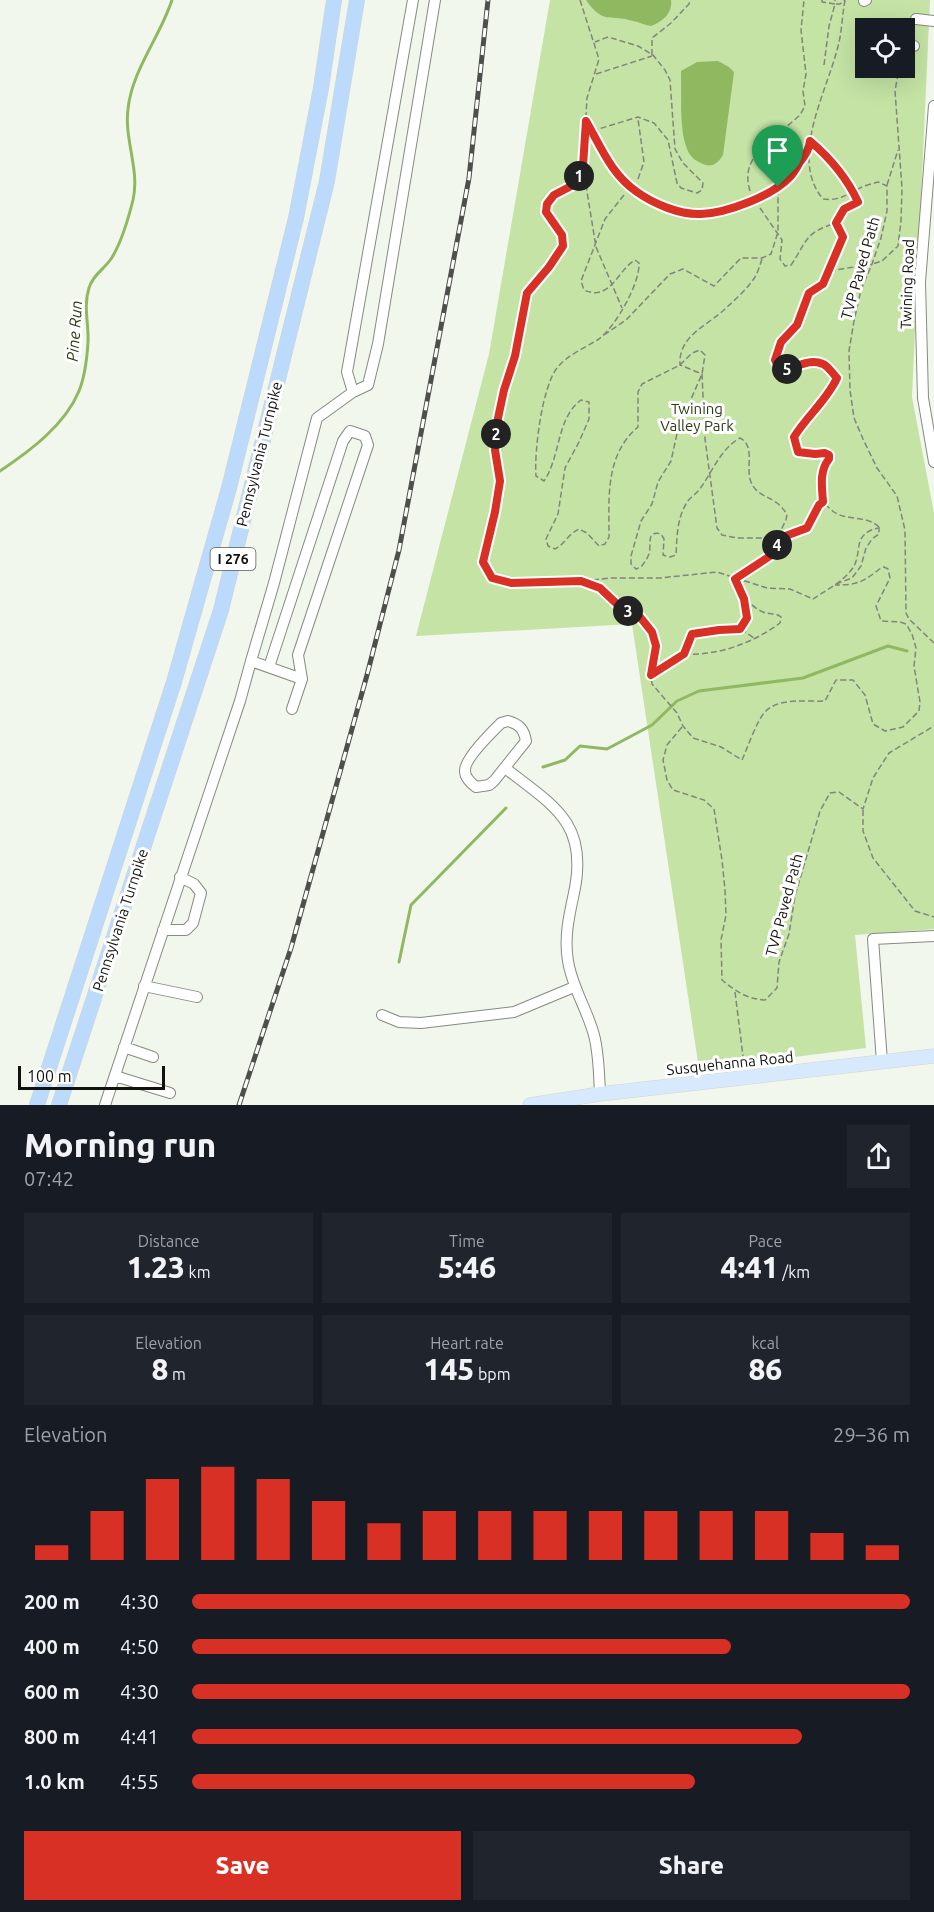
<!DOCTYPE html>
<html lang="en">
<head>
<meta charset="utf-8">
<style>
	body { margin:0; font-family:Ubuntu,sans-serif; background:#20242c; color:#f1f3f6; height:100vh; display:flex; flex-direction:column; font-size:22px; white-space:nowrap }
	* { box-sizing:border-box; margin:0 }
	p { font-size:20px; color:#9ea1a6 }
	.icon { flex:none; width:33px; height:33px; fill:none; stroke:currentColor; stroke-width:2; stroke-linecap:round; stroke-linejoin:round }
	.map { position:relative; height:1105px; overflow:hidden }
	.side { display:flex; flex-direction:column; background:#171b24; flex:1 }
	.side>* { flex:none }
	.buttons { position:absolute; left:855px; top:18px; display:grid; gap:12px }
	.buttons a { display:grid; place-items:center; width:60px; height:60px; border-radius:0px; background:#171b24; box-shadow:0 6px 24px #0002; font-size:30px }
	.scale { position:absolute; left:18px; bottom:15px; width:147px; box-sizing:border-box; padding-left:6px; border:3px solid #10120e; border-top:0; font-size:16px; line-height:21px; white-space:nowrap; color:#10120e; -webkit-text-stroke:4px #fff; paint-order:stroke }
	.pin { position:absolute; display:grid; place-items:center; width:51px; height:51px; color:#fff; margin:-62px -26px; border-radius:50% 50% 50% 0; rotate:-45deg; box-shadow:0 0 6px #0007 }
	.pin .icon { rotate:45deg }
	.km { position:absolute; width:30px; height:30px; margin:-15px; border-radius:50%; background:#222; color:#fff; font-size:16px; line-height:30px; text-align:center }
	.round { display:grid; place-items:center; flex:none; width:63px; height:63px; border-radius:0px; background:#20242c }
	.headline { display:flex; align-items:center; justify-content:space-between; height:102px; padding:0 24px }
	h1 { font-size:33px; font-weight:800; line-height:45px }
	.metrics { display:grid; grid-template-columns:repeat(3,1fr); gap:9px; height:102px; padding:6px 24px }
	.metrics div { display:grid; align-content:center; border-radius:0px; background:#20242c; text-align:center }
	.metrics b { font-size:30px; font-weight:800 }
	.metrics small { font-size:16px; font-weight:400 }
	.metrics p { font-size:16px }
	.chart { height:168px; padding:12px 24px }
	.chart p { display:flex; justify-content:space-between }
	.chart svg { width:100%; height:108px; margin-top:6px; stroke:#d93025; stroke-width:6 }
	.primary-button { display:flex; gap:12px; margin-top:auto; padding:12px 24px }
	.primary-button a { flex:1; height:69px; border-radius:0px; background:#d93025; color:#fff; font-size:24px; font-weight:800; line-height:69px; text-align:center }
	.primary-button a+a { background:#20242c; color:#f1f3f6 }
	ul { padding:0 24px; list-style:none; font-size:20px }
	li { display:grid; grid-template-columns:96px 72px 1fr; align-items:center; height:45px }
	li i { height:15px; border-radius:8px; background:#d93025 }
	.map>svg:first-child { display:block }
</style>
</head>
<body>
<div class="map">
<svg width="934" height="1105" viewBox="0 0 934 1105">
	<rect width="100%" height="100%" fill="#f1f7ec"/>
	<path fill="#c4e3a4" fill-rule="evenodd" d="M550,0h380l-18,397 22,116v416l-79,6 11,113 -167,21 -67,-445 -216,12 73,-282zM866,28h38v40h-38z"/>
	<path fill="#90b860" d="M586,0h85c2,13 -9,22 -20,26 -7,-1 -12,-4 -18,-5 -23,-7 -30,4 -47,-21z
		M718,61l11,6 5,5 -11,83c-5,8 -11,13 -20,9 -4,-2 -9,-4 -12,-8 -13,-18 -9,-58 -10,-80v-5l16,-9z"/>
	<g fill="none" stroke-linecap="round" stroke-linejoin="round">
		<path stroke="#90b860" stroke-width="3" d="M0,471c30,-20 65,-46 79,-80 6,-15 8,-32 9,-49 1,-18 -5,-36 1,-54 3,-12 15,-19 22,-29 11,-17 17,-39 22,-59 7,-31 -9,-60 -5,-91 4,-39 32,-72 44,-109
			M543,767l22,-7 15,-14 27,3 45,-24 25,-24 22,-10 104,-13 85,-32 19,5
			M399,962l12,-57 95,-97"/>
		<g stroke="#868b81" stroke-width="12">
			<path id="minor" d="M864,1l2,-1
				M916,19l18,2
				M862,42h4
				M904,45l10,1
				M934,106l-14,176 3,116 11,64
				M353,392l-6,-20 66,-372
				M251,661l23,-78 43,-165 36,-26 15,-7 10,-41 57,-344
				M269,667l74,-226 7,-10 15,5 3,9 -70,210 4,24
				M508,721c11,3 16,8 18,20l-32,40 -5,4 -13,2c-5,-4 -11,-9 -11,-16 -1,-11 23,-35 31,-43l5,-5z
				M505,768c49,38 84,55 69,125 -5,23 -10,45 -6,68 4,26 19,48 26,74 5,19 5,39 6,59
				M163,930h23l7,-7 8,-30 -7,-9 -14,-7
				M144,986l53,11
				M382,1015l17,7 22,1 93,-11 60,-25
				M124,1047l29,10
				M882,1062l-9,-123 61,-3
				M115,1076l55,17
				M105,1105l135,-404 11,-40 51,18 -10,30"/>
		</g>
		<g stroke="#d4d4d4" stroke-width="15">
			<path id="major" d="M530,1105l70,-11 334,-38"/>
		</g>
		<g stroke="#d4d4d4" stroke-width="16">
			<path id="highway" d="M37,1105l137,-423 55,-194 67,-270 25,-130 13,-88
				M59,1105l162,-495 106,-429 30,-181"/>
		</g>
		<path stroke="#81857e" stroke-width="1.5" stroke-dasharray="6 3" stroke-linecap="butt" d="M580,0l19,59 -12,39 -4,68 -6,17 -23,12 -7,9 -1,8 16,23 1,11 -14,21 -22,26 -12,63 -11,34 -6,28 -3,32 5,31 -5,31 -12,50 9,16 19,5 70,-2 19,7 19,18 21,11 13,14 3,15 -5,29 1,9 25,29 6,13 10,12 28,9 21,13c5,-11 15,-40 23,-48 14,-15 41,-10 60,-11l11,-21h17l12,15 8,29 12,7 18,-4 16,-16 1,-9 -6,-36 2,-18 -4,-14 -6,-10 -6,-2 -19,-1 -5,-15 14,-28 -2,-9 -4,-2 -3,1c-18,14 -23,17 -46,17
			M822,0v2l13,2v-4
			M845,0c-3,16 -3,34 -8,50 -11,43 -48,109 -14,149 18,2 22,-4 37,-11 5,-3 12,-4 18,-6l9,4v25l-6,27 -9,26 -11,26 -7,31 -5,30 1,39 4,28 9,21 14,29 20,28 8,34 1,83 3,6 25,24
			M652,55v-17l19,-15 18,-19 1,-4
			M824,65l5,-39 6,-22h5l5,-4
			M596,74l56,-18
			M586,122c13,21 21,44 40,61 19,17 50,32 76,31 26,-1 69,-17 88,-37 7,-8 12,-18 18,-26
			M592,131l46,-14 16,6 14,17 9,43 4,5 16,5 5,-3 1,-7 -20,-20 -8,-14 -5,-69 -5,-10 -12,-15 -15,-9 -30,-9 -13,5
			M810,142c20,17 38,36 48,60l-14,7 -8,13
			M583,167l13,80 26,61
			M638,179l6,-17 -6,-43
			M887,185l11,-35
			M750,191c-6,-21 1,-33 16,-46
			M624,195l-19,24 -24,62 3,9c26,12 33,-19 51,-30l4,3c1,21 -24,64 -40,76 -14,9 -32,16 -42,29 -15,19 -23,84 -21,108l8,5c17,-25 12,-62 37,-81l8,2v17l-10,23 -14,26 -7,46 -12,25 2,7 7,3c10,-5 12,-14 24,-20l8,4 12,13 6,-2 4,-7c0,-40 -4,-82 29,-110v-35l4,-8 38,-19 12,-12 8,-3 5,5 -3,19 -24,55 -7,32 -13,21 -6,22 -11,17 -10,35v8l5,5 5,-2c3,-4 6,-8 8,-13 3,-9 -4,-24 12,-20l3,5 -1,16 7,2 6,-2c1,-18 1,-36 10,-51 3,-6 9,-9 13,-14 13,-17 21,-41 41,-52 16,8 5,30 11,44 5,13 17,14 26,21 4,3 7,7 10,11l-1,6 -6,12v6l-7,16 -38,25
			M760,208l22,32 -2,19 5,7 6,-1c17,-25 13,-32 45,-42l7,14 -13,33
			M762,259c-2,6 -4,13 -7,18 -7,11 -19,22 -29,31 -17,17 -48,27 -46,57l22,9 3,65 12,89 5,7 15,3h43l27,-10 12,-23 3,-2
			M604,335l22,-15 44,-46 13,-5 31,17 27,-28h21l9,-4 7,-22v-45l-12,-24 1,-19 33,-29 5,-9 -2,-15 3,-17 -5,-44 3,-30
			M879,527c-12,-12 -32,-6 -45,-15 -4,-3 -8,-7 -11,-10 -1,-15 -4,-31 6,-43v-4l-4,-3 -10,2 -17,-2 -4,-15c13,-21 33,-37 43,-59 -4,-4 -9,-12 -14,-14 -16,-7 -29,7 -44,4l-4,-8 6,-18 16,-17 12,-32 14,-9 7,-13 42,-7 10,-3 16,-15 3,-25 1,-33 -7,-97 4,-23
			M584,581l27,-3h49l57,-6 50,16 23,1 23,10c13,-9 30,-17 39,-30 12,-16 -2,-34 26,-41
			M836,584l16,-6 9,-12 5,-18 6,-9 7,-5v-7
			M741,629l13,9
			M684,654c34,2 69,-11 96,-31l1,-6c-6,-5 -11,-2 -18,-5 -15,-7 -21,-18 -28,-33
			M651,675l33,-21 8,-20 27,-4 21,-1 7,-11 -3,-18
			M682,727l-15,18 -4,15 4,20 6,10 31,10 10,9 8,51 3,30 1,25 -5,25 1,40c13,11 25,19 43,20l12,-12 2,-26 10,-28 6,-38 25,-85 10,-18 9,-1 24,17 10,-31 16,-25 45,-27
			M863,810v21l10,27 42,53 19,6
			M735,992l9,72"/>
		<use href="#minor" stroke="#fff" stroke-width="10"/>
		<use href="#major" stroke="#d7e9fd" stroke-width="14"/>
		<use href="#highway" stroke="#bcdafb" stroke-width="15"/>
		<g stroke="#4d504a" stroke-width="5">
			<path id="rail" d="M239,1105l52,-157 76,-273 32,-125 70,-372 19,-178"/>
		</g>
		<use href="#rail" stroke="#fff" stroke-width="3" stroke-dasharray="9" stroke-linecap="butt"/>
	</g>
	<g fill="none" stroke-linecap="round" stroke-linejoin="round">
		<g stroke="#fff" stroke-width="12">
			<path id="route" d="M586,121c15,26 25,53 51,71 17,12 43,23 64,22 26,-1 71,-18 89,-37 4,-4 7,-10 10,-15 5,-7 9,-12 10,-21 20,17 37,37 48,61l-14,7 -8,14 7,14 -20,47 -14,9 -12,32 -16,17 -6,18 4,8c15,3 28,-11 44,-4 5,2 10,10 14,14 -10,22 -30,38 -43,59l4,15 17,2 10,-1 4,2v4c-10,12 -7,28 -6,43l-4,3 -12,23 -27,10 -7,16 -38,25 9,20 3,19 -7,11 -21,1 -27,4 -8,20 -33,21 5,-29 -4,-14 -12,-15 -21,-11 -19,-18 -19,-7 -70,2 -19,-5 -9,-16 12,-50 5,-31 -5,-31 3,-32 6,-28 11,-34 12,-63 22,-26 14,-21 -1,-11 -16,-23 1,-8 7,-9 23,-12 6,-17z"/>
		</g>
		<use href="#route" stroke="#d93025" stroke-width="8"/>
	</g>
	<g text-anchor="middle" dominant-baseline="central" stroke-width="6" stroke-linejoin="round" paint-order="stroke">
		<rect fill="#fff" stroke="#585956" stroke-width="1.5" x="210.5" y="548" width="45" height="22" rx="4.5"/>
		<g font-size="14" font-weight="bold" fill="#10120e">
			<text x="233" y="559">I 276</text>
		</g>
		<g font-size="15" fill="#10120e" stroke="#fff">
			<text transform="translate(860 268) rotate(-74)">TVP Paved Path</text>
			<text transform="translate(907 284) rotate(-88)">Twining Road</text>
			<text transform="translate(259 454) rotate(-76)">Pennsylvania Turnpike</text>
			<text transform="translate(784 905) rotate(-75)">TVP Paved Path</text>
			<text transform="translate(120 920) rotate(-72)">Pennsylvania Turnpike</text>
			<text transform="translate(730 1063) rotate(-6)">Susquehanna Road</text>
		</g>
		<g font-size="15" fill="#2b3b17" stroke="#fff">
			<text x="697" y="408">Twining<tspan x="697" dy="17">Valley Park</tspan></text>
		</g>
		<g font-size="16" font-style="italic" fill="#293915" stroke="#fff">
			<text transform="translate(74 331) rotate(-86)">Pine Run</text>
		</g>
	</g>
</svg>
<div class="buttons">
<a><svg class="icon" aria-label="locate" viewBox="0 0 24 24"><circle cx="12" cy="12" r="6"/><path d="M12 2v4M12 18v4M2 12h4M18 12h4"/></svg></a>
</div>
<div class="scale">100 m</div>
<div class="pin" style="left:778px;top:187px;background:#1e9e55"><svg class="icon" aria-label="arrive" viewBox="0 0 24 24"><path d="M6 21V4h12l-3 4 3 4H6"/></svg></div>
<b class="km" style="left:579px;top:176px">1</b>
<b class="km" style="left:496px;top:434px">2</b>
<b class="km" style="left:628px;top:611px">3</b>
<b class="km" style="left:777px;top:545px">4</b>
<b class="km" style="left:787px;top:369px">5</b>
</div>
<section class="side">
<div class="headline"><div><h1>Morning run</h1><p>07:42</p></div><a class="round"><svg class="icon" aria-label="share" viewBox="0 0 24 24"><path d="M12 15V3M7 8l5-5 5 5M5 13v7h14v-7"/></svg></a></div>
<div class="metrics">
<div><p>Distance</p><b>1.23<small> km</small></b></div>
<div><p>Time</p><b>5:46</b></div>
<div><p>Pace</p><b>4:41<small> /km</small></b></div>
</div>
<div class="metrics">
<div><p>Elevation</p><b>8<small> m</small></b></div>
<div><p>Heart rate</p><b>145<small> bpm</small></b></div>
<div><p>kcal</p><b>86</b></div>
</div>
<div class="chart"><p><span>Elevation</span>29–36 m</p>
<svg viewBox="0 0 160 44" preserveAspectRatio="none"><path d="M5 44V38M15 44V24M25 44V11M35 44V6M45 44V11M55 44V20M65 44V29M75 44V24M85 44V24M95 44V24M105 44V24M115 44V24M125 44V24M135 44V24M145 44V33M155 44V38"/></svg>
</div>
<ul>
<li><b>200 m</b>4:30<i style="width:100%"></i></li>
<li><b>400 m</b>4:50<i style="width:75%"></i></li>
<li><b>600 m</b>4:30<i style="width:100%"></i></li>
<li><b>800 m</b>4:41<i style="width:85%"></i></li>
<li><b>1.0 km</b>4:55<i style="width:70%"></i></li>
</ul>
<div class="primary-button"><a>Save</a><a>Share</a></div>
</section>
</body>
</html>
